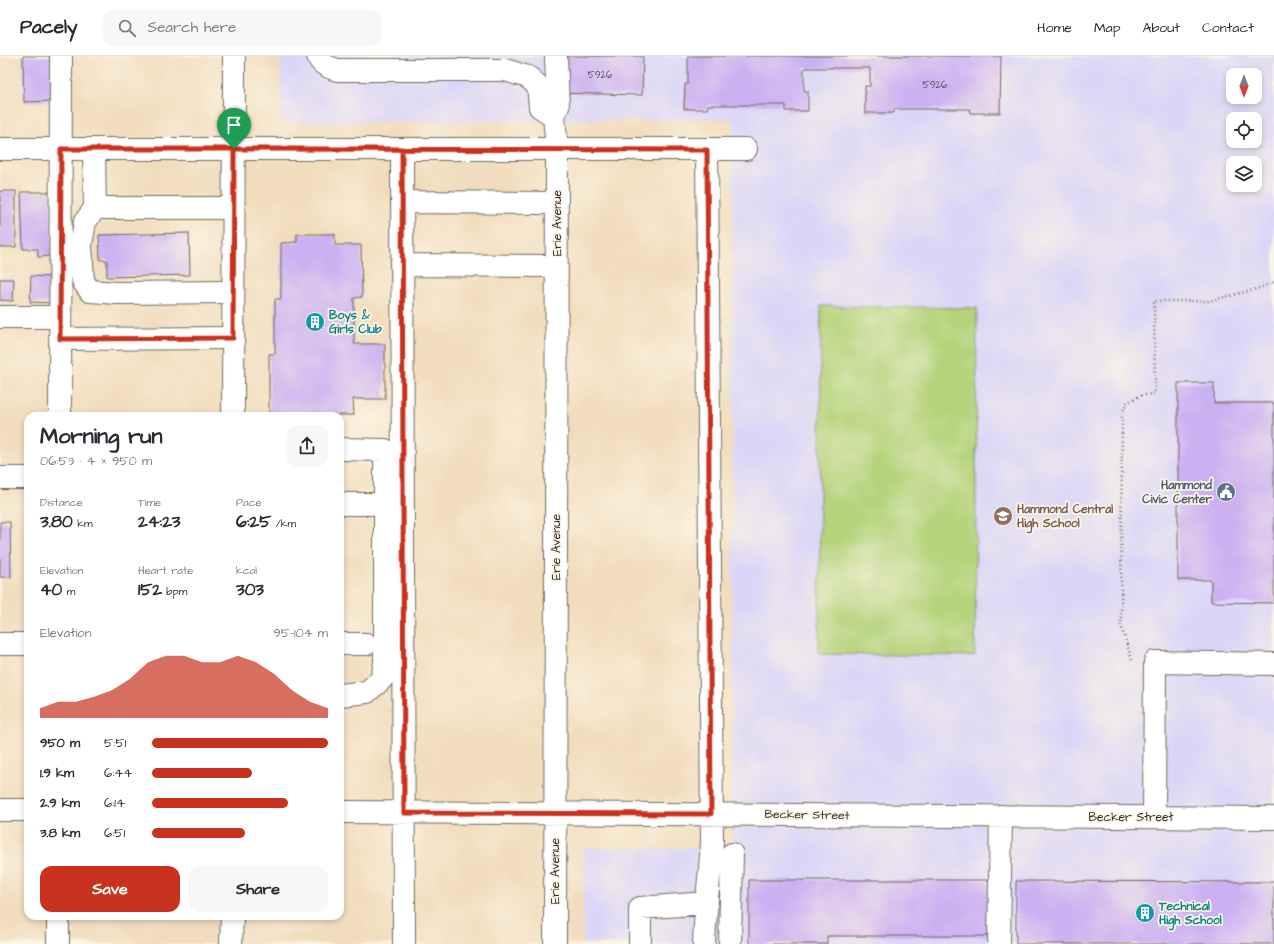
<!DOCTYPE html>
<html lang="en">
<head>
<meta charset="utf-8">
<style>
	body { margin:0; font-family:"Architects Daughter",sans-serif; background:#f7f7f7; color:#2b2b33; height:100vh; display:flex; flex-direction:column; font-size:15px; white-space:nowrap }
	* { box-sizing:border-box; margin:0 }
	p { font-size:13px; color:#7c7c81 }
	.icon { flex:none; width:22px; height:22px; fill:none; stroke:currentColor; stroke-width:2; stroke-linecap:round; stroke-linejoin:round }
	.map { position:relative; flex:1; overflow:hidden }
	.details { position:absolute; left:24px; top:356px; width:320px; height:508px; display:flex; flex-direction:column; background:#fff; border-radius:12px; box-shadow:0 2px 6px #0003 }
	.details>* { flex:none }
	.needle { width:26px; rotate:180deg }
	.tools { position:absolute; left:1226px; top:12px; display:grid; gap:8px }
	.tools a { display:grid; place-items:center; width:36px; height:36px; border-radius:8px; background:#fff; box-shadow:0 2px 6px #0003; font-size:20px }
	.pin { position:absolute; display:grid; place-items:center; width:34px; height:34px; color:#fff; margin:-41px -17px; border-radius:50% 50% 50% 0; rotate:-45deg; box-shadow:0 0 4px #0007 }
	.pin .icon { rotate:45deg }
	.round { display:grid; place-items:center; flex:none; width:42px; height:42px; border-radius:12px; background:#f7f7f7 }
	.summary { display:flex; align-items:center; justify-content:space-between; height:68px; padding:0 16px }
	h1 { font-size:22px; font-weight:800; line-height:30px }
	.metrics { display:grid; grid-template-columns:repeat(3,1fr); gap:6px; height:68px; padding:4px 16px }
	.metrics div { display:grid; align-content:center }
	.metrics b { font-size:17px; font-weight:800 }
	.metrics small { font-size:11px; font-weight:400 }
	.metrics p { font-size:11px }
	.chart { height:112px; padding:8px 16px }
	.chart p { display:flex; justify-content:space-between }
	.chart svg { width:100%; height:72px; margin-top:4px; fill:#c8321e; opacity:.7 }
	.action { display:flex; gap:8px; margin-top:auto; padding:8px 16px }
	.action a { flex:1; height:46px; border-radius:12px; background:#c8321e; color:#fff; font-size:16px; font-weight:800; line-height:46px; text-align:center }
	.action a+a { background:#f7f7f7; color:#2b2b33 }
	ul { padding:0 16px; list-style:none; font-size:13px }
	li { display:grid; grid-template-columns:64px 48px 1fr; align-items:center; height:30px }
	li i { height:10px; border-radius:5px; background:#c8321e }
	header { display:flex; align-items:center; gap:24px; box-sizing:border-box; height:56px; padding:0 20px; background:#fff; border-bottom:1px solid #e1e1e2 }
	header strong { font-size:19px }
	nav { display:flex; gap:22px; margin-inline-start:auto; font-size:14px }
	.search { width:280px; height:36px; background:#f7f7f7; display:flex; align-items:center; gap:10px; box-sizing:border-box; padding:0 14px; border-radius:12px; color:#7c7c81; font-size:15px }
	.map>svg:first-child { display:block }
</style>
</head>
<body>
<header>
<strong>Pacely</strong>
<div class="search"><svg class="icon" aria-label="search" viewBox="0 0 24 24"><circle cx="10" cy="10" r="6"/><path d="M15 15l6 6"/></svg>Search here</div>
<nav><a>Home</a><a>Map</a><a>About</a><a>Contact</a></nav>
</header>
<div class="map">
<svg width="1274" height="888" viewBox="0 0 1274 888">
	<rect width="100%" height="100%" fill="#fcf5e5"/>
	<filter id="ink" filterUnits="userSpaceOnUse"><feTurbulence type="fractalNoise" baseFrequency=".025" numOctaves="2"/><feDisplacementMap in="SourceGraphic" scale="8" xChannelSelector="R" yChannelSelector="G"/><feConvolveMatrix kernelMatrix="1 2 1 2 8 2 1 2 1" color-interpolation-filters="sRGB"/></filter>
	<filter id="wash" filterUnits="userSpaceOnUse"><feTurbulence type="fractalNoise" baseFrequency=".012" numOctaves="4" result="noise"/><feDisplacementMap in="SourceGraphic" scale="16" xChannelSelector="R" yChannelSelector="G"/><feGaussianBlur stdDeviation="0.9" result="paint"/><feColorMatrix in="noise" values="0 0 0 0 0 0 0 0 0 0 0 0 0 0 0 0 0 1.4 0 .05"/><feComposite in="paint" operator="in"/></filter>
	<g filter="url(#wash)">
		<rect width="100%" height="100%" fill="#f1ddbd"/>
		<path fill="#dbd6f7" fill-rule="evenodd" d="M280,0h994v888h-691l1,-96h148l1,-729 -452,4zM1233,19h22v22h-22zM1233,63h22v22h-22zM1233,107h22v22h-22z"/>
		<path fill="#b4d37a" stroke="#707f52" d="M821,250l156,2 -2,348 -156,-2z"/>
		<g id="blocks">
			<path fill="#cbb0f2" d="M23,0h29v45l-28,1z
				M558,0h85l-1,39 -84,-2z
				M688,0h313l-1,57h-30v-4h-76v4h-29v-27h5v-18h-66v23h4v20h-22v-6h-78l-1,4h-23l1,-25h3z
				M0,135h16v56h-16z
				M21,136h30l1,64 -14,1v-8h-15z
				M189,177l1,42 -83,2v-17h-7l-1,-25z
				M297,178h38v11h26l1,52 -8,1v46h31v55h-32l1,16h-85v-61h6v-55h6v-56l16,-1z
				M31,220l21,1v26l-22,-1z
				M0,223h14l-1,22 -13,-1z
				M1178,327h36v20h60v200l-63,-1v-22h-33z
				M0,466h10l1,55h-11z
				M749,824h240v56h-162v8h-78z
				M1016,825l258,1v62h-258z"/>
		</g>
	</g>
	<g filter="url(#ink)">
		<use href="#blocks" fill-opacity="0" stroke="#70695e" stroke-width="1"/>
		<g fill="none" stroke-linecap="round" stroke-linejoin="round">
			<g stroke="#70695e" stroke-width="24">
				<path id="minor" d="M318,0c3,9 11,11 19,14h168l23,7 10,9 2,21 14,9
					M0,93h746
					M94,93l1,59 -10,14 -4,23 2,36 7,10 27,2 116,-1
					M402,93l2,795
					M402,146l155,1
					M95,152h138
					M401,209l155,1
					M0,261h60
					M60,283l173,-1
					M60,360l1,-360
					M340,393l45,1v213l-3,16 -15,13 -27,3
					M0,422h28
					M340,448h31
					M0,588h28
					M340,588h26
					M0,754h28
					M340,756l934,6
					M1154,761l1,-155 119,2
					M58,860v28
					M555,888l2,-795 -3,-33 4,-9 -2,-51
					M640,888v-36l66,-5
					M704,888c1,-34 6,-68 8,-103l-5,-692
					M730,888l2,-90
					M999,888l2,-128"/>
			</g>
			<g stroke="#70695e" stroke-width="24">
				<path id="major" d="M233,360l1,-360
					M231,888l1,-28"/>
			</g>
			<path stroke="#70695e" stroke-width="2.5" stroke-dasharray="1 3" stroke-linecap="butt" d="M1132,604l-11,-34 1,-212 4,-11 14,-7 15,-3 -1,-92h55l48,-12 17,-7"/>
			<use href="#minor" stroke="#fff" stroke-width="22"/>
			<use href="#major" stroke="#fff" stroke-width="22"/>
		</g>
	</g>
	<g fill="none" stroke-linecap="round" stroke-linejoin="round" filter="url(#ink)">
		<g stroke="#fff" stroke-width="8">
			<path id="route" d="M234,93h-173l-1,190 173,-1 1,-189 473,1 4,664 -307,-1 -2,-664h-168"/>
		</g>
		<use href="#route" stroke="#c8321e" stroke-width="5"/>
	</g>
	<defs>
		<g id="building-disc" transform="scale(1)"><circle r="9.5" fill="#0f9aa8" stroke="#fcf5e5"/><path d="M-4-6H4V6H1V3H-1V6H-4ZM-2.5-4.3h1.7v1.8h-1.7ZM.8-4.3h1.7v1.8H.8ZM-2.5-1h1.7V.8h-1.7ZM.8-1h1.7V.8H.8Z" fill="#fff"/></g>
		<g id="civic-disc" transform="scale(1)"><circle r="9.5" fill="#5c6f8a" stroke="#fcf5e5"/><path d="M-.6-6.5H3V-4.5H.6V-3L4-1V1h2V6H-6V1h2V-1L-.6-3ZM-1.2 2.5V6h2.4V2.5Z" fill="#fff"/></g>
		<g id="school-disc" transform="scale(1)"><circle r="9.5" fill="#8d6e63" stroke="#fcf5e5"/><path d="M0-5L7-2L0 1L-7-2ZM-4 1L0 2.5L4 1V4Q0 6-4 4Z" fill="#fff"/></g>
	</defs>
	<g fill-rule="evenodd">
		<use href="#building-disc" x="315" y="266"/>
		<use href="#civic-disc" x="1226" y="436"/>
		<use href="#school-disc" x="1003" y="460"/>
		<use href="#building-disc" x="1145" y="857"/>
	</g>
	<g text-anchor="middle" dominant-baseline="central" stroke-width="3.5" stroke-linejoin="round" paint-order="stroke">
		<g font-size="10" fill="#534c5d">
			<text x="600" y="19">5926</text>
			<text x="935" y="29">5926</text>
		</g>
		<g font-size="12" fill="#2b2b2b" stroke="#fcf5e5">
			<text transform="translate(557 167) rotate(-90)">Erie Avenue</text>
			<text transform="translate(556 491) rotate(-90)">Erie Avenue</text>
			<text transform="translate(807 759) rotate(1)">Becker Street</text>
			<text x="1131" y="761">Becker Street</text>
			<text transform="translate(555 815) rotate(-90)">Erie Avenue</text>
		</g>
		<g font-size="12" font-weight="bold" fill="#0d838f" stroke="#fcf5e5" text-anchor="start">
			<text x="329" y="259">Boys &amp;<tspan x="329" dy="14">Girls Club</tspan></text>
			<text x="1159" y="850">Technical<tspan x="1159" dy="14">High School</tspan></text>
		</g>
		<g font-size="12" font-weight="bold" fill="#4e5e75" stroke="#fcf5e5" text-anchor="end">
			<text x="1212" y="429">Hammond<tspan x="1212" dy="14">Civic Center</tspan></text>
		</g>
		<g font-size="12" font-weight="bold" fill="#785e54" stroke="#fcf5e5" text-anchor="start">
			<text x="1017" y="453">Hammond Central<tspan x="1017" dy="14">High School</tspan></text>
		</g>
	</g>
</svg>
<div class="tools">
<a><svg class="needle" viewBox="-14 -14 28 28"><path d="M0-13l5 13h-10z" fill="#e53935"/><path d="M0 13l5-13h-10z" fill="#7c7c81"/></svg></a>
<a><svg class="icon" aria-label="locate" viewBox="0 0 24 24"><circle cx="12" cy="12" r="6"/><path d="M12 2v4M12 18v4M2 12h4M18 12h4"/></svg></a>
<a><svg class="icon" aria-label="layers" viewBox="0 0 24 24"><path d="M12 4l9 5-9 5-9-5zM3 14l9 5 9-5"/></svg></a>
</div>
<div class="pin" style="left:234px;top:93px;background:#1e9e55"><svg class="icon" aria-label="arrive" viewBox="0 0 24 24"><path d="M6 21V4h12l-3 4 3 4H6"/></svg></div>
<section class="details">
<div class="summary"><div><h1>Morning run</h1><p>06:53 · 4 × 950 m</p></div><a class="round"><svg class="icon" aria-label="share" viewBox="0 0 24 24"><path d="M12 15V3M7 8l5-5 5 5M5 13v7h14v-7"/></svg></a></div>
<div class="metrics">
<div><p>Distance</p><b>3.80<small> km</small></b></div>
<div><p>Time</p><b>24:23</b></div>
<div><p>Pace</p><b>6:25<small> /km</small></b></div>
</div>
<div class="metrics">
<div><p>Elevation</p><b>40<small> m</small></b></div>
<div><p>Heart rate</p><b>152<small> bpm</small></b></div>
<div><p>kcal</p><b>303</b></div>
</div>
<div class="chart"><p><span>Elevation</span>95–104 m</p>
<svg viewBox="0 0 160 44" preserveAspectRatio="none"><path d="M0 44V38L10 34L20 34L30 31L40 27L50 20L60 10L70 6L80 6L90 10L100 10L110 6L120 10L130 17L140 27L150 34L160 38V44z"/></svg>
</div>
<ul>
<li><b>950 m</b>5:51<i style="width:100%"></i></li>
<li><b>1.9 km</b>6:44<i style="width:57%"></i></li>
<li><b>2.9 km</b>6:14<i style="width:77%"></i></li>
<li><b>3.8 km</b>6:51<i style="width:53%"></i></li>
</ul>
<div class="action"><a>Save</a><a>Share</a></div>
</section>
</div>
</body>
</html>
